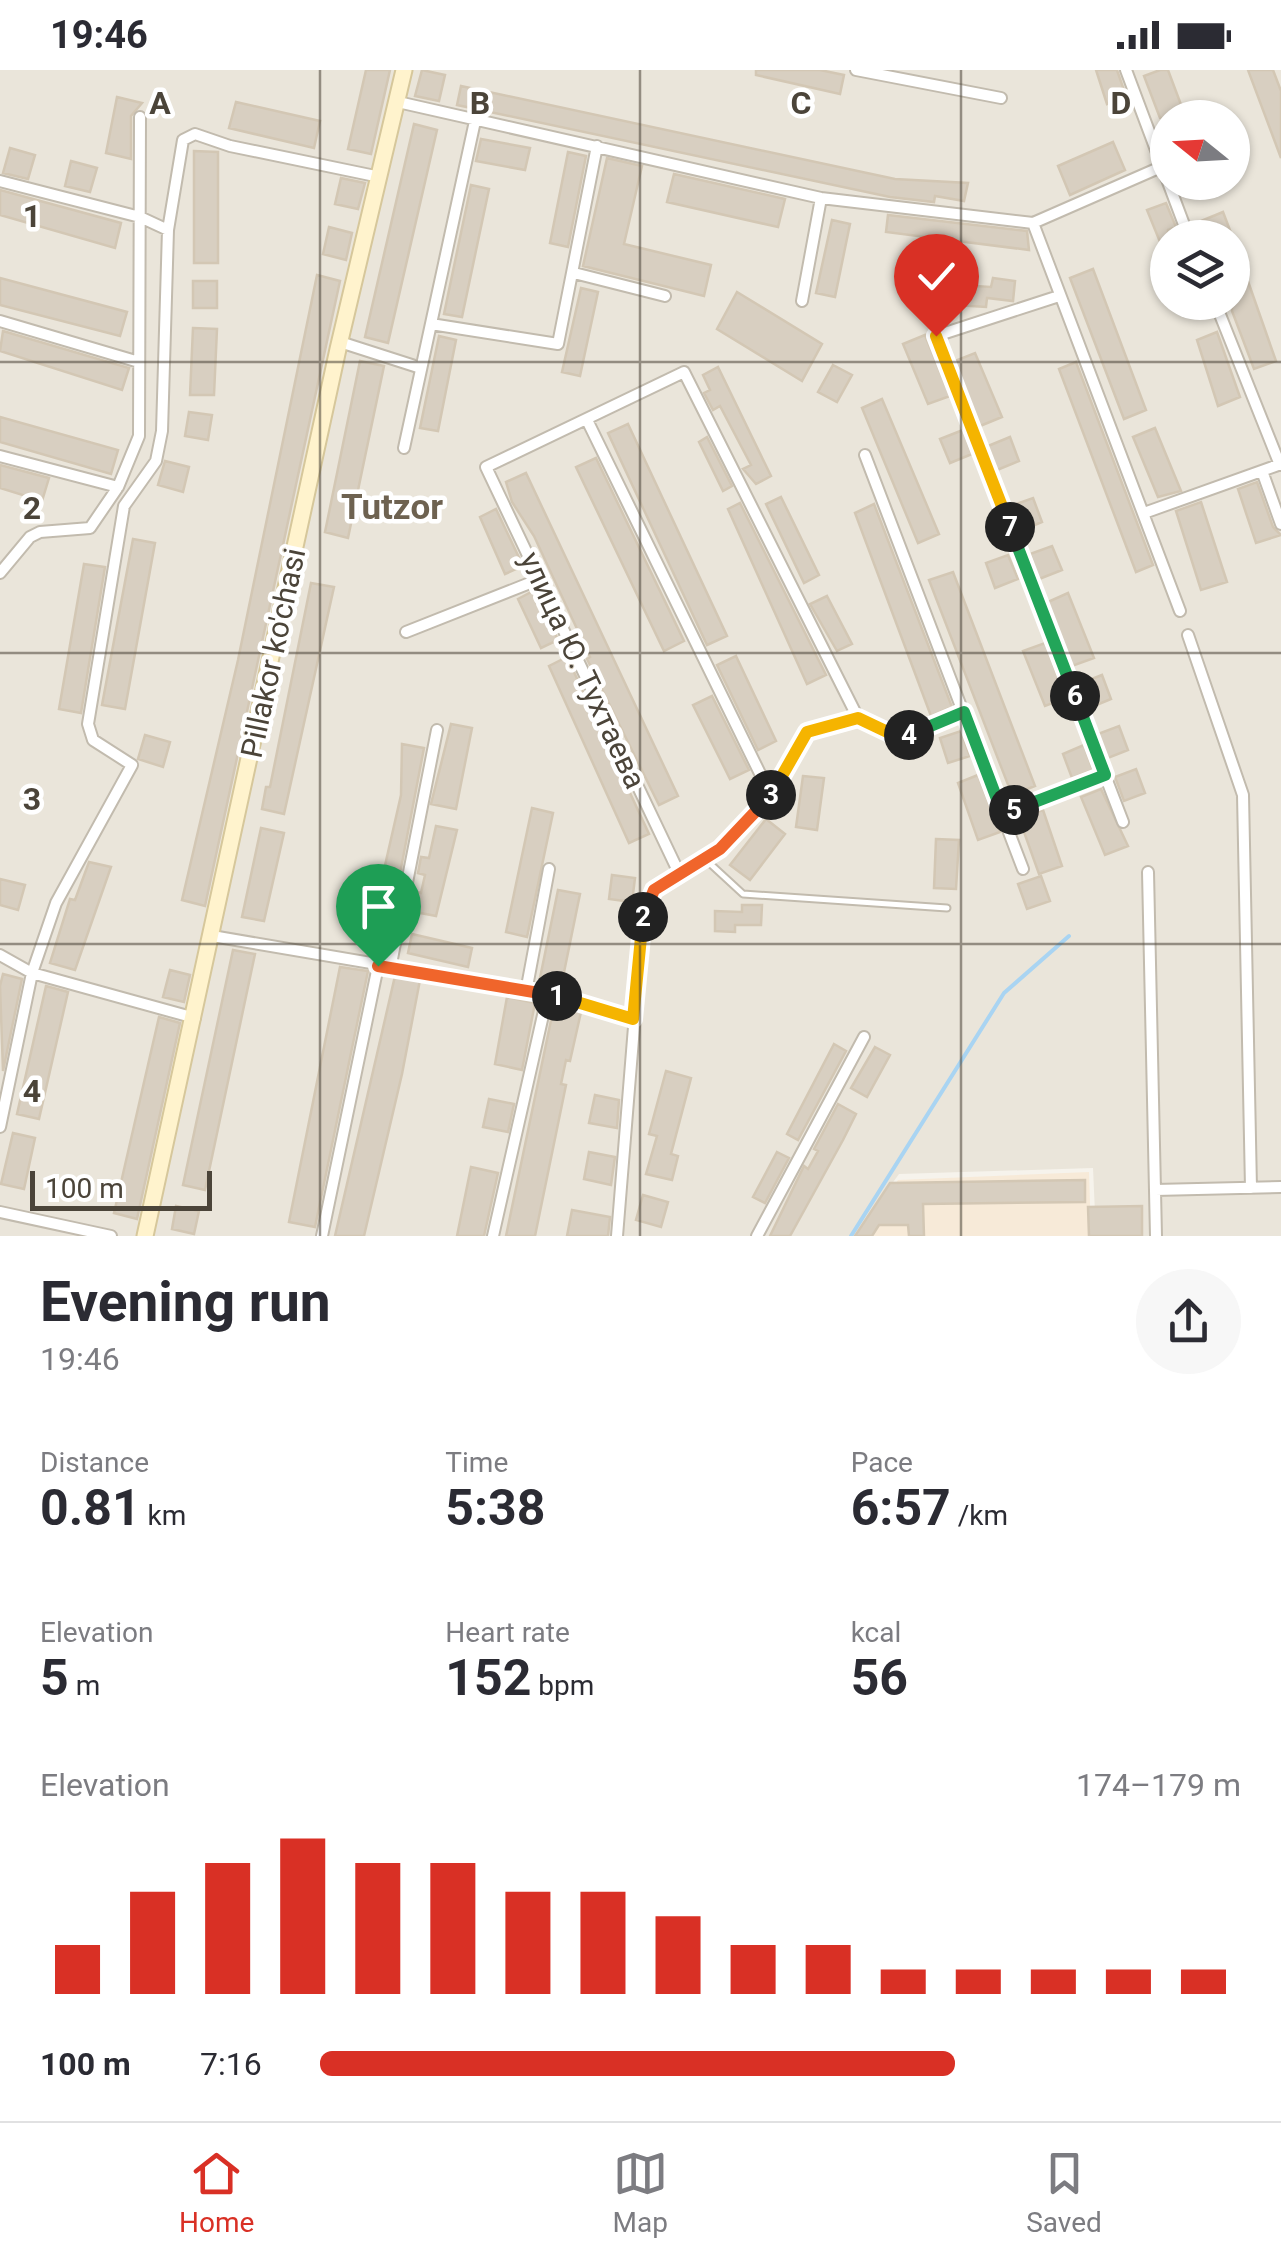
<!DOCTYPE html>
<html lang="en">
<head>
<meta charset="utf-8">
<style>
	body { margin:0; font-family:Roboto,sans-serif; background:#f7f7f7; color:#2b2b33; height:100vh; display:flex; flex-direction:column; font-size:38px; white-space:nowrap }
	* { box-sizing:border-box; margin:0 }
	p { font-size:32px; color:#7c7c81 }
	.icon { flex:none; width:55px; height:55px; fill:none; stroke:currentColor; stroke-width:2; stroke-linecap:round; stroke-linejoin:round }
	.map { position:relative; height:1166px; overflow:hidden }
	.panel { display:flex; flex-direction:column; background:#fff; flex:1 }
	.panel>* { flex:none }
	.needle { width:65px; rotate:288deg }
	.tools { position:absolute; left:1150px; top:30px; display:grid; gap:20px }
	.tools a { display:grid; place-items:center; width:100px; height:100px; border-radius:50%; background:#fff; box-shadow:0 2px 8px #0004; font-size:50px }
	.scale { position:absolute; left:30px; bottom:25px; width:182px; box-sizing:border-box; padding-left:10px; border:5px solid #4b4439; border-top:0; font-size:28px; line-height:35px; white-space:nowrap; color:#4b4439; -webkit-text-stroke:8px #fff; paint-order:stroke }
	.pin { position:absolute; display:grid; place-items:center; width:85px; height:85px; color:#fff; margin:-102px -42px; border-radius:50% 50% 50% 0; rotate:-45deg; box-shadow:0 0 10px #0007 }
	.pin .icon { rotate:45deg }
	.km { position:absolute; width:50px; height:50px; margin:-25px; border-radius:50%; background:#222; color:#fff; font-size:28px; line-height:50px; text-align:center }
	.round { display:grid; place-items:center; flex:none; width:105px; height:105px; border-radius:52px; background:#f7f7f7 }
	.head { display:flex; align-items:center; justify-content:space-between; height:170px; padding:0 40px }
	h1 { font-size:55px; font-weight:700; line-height:75px }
	.metrics { display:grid; grid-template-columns:repeat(3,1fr); gap:15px; height:170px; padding:10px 40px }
	.metrics div { display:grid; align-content:center }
	.metrics b { font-size:50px; font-weight:700 }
	.metrics small { font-size:28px; font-weight:400 }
	.metrics p { font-size:28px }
	.chart { height:280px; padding:20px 40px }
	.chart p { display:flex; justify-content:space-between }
	.chart svg { width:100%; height:180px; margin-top:10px; stroke:#d93025; stroke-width:6 }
	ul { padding:0 40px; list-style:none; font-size:32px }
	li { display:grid; grid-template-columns:160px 120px 1fr; align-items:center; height:75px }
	li i { height:25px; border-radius:12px; background:#d93025 }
	.status { display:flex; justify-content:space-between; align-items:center; height:70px; padding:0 50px; background:#fff; direction:ltr }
	.status svg { height:28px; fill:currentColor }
	.menu { display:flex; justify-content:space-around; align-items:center; height:140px; border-top:2px solid #e1e1e2; background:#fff; font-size:28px; color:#7c7c81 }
	.menu a { display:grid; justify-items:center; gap:5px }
	.menu .on { color:#d93025 }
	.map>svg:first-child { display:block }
</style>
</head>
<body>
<div class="status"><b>19:46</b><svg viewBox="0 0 49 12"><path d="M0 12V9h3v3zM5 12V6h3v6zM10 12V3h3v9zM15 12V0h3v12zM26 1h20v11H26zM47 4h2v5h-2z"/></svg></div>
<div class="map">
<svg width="1281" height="1166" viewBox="0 0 1281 1166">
	<rect width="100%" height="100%" fill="#f6f3ec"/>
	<path fill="#eae5da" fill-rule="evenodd" d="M0,0h1281v1166h-185l-3,-68 -194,6 -45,62h-854zM1168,48h64v64h-64zM1168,168h64v64h-64z"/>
	<path fill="#f7ead8" d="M1089,1102l2,64h-230l37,-56z"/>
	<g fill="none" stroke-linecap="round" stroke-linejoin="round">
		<path stroke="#a9d4f2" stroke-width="4" d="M851,1166l153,-243 65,-57"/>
	</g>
	<path fill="#d8cfc1" stroke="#d3c7b4" stroke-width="2.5" d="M366,0h24l-19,84 -23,-5z
		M422,0l23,5 -6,26 -24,-5z
		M756,0h64l24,5 -4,19 -84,-19z
		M1096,0h21l9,26 -19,8z
		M1160,0h8l18,48h-26l-16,-42z
		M1248,0h25l8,21v67z
		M461,16l434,93 73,4 -4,18 -29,-5 -1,6 -44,-5 -433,-92z
		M117,27l25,6 -11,13v43l-25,-6z
		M236,32l84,19 -6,27 -85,-20z
		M414,54l23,6 -49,213 -23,-6z
		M481,69l49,9 -5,22 -49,-9z
		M1113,72l12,28 -55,25 -12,-29z
		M10,78l25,7 -7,24 -25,-6z
		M194,81l24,1v111h-24z
		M568,82l18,4 -18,91 -18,-4z
		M607,88l35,8 -18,78 87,21 -7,31 -121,-30z
		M71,91l26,7 -7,24 -25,-6z
		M674,104l111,25 -7,28 -111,-25z
		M341,108l24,5 -7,26 -23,-5z
		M471,115l18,4 -27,128 -18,-3z
		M0,120l121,33 -6,25 -115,-33z
		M1166,133l10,24 -8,3 -1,29 -20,-49z
		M1223,142l10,26h-26l-6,-17z
		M888,145l139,16 2,19 -143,-18z
		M832,150l18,4 -15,73 -19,-4z
		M329,157l23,6 -6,27 -23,-6z
		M1243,197l33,94 -22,8 -22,-58v-40z
		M1093,199l53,141 -22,9 -54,-141z
		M317,205l23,6 -135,625 -23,-6 56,-240z
		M0,208l127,34 -7,24 -120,-31z
		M993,208l22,3 -2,20 -26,-3 -1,9 -48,-3 3,-20 50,3z
		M193,211h24v27h-24z
		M581,218l17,4 -18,84 -18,-4z
		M737,222l85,52 -20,37 -85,-52z
		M193,258l24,1 -3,66h-24z
		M3,261l126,37 -7,22 -122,-39z
		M1217,262l23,65 -22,9 -21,-66z
		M925,265l25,61 -22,8 -25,-60z
		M439,266l17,4 -18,91 -18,-3z
		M975,283l27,64 -22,9 -25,-65z
		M360,291l24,5 -36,172 -23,-6z
		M1076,292l77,203 -17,7 -77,-203z
		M833,295l19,10 -15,27 -19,-10z
		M718,297l53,109 -15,8 -13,-15 8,-4 -31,-59 -7,4 -9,-17 6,-3 -7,-15z
		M882,329l57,135 -21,9 -56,-135z
		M189,342l23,3 -4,25 -23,-4z
		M0,347l118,33 -7,24 -111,-32z
		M628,354l99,212 -20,9 -99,-212z
		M1155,358l26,63 -23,6 -25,-60z
		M963,360l9,24 -22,9 -10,-24z
		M707,367l25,49 -9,5 -24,-49z
		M1010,367l9,24 -22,9 -9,-24z
		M596,388l88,183 -20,10 -88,-184z
		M165,391l24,6 -6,25 -25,-7z
		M0,395l49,13 -7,23 -42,-13z
		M526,403l152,323 -19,9 -72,-146 3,-2 -56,-121 -22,-34 -6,-20z
		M1257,412l16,45 8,8 -25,8 -18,-54z
		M781,427l38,78 -15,8 -38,-79z
		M1033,428l9,24 -22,9 -9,-25z
		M1201,432l26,80 -26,8 -25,-79z
		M740,433l86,172 -19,9 -79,-175z
		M874,434l78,203 -21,9 -76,-203z
		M496,439l27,57 -18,8 -25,-57z
		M133,469l22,4 -30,166 -23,-4z
		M1052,476l10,24 -23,9 -9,-25z
		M1008,485l10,24 -23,9 -9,-25z
		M84,494l21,3 -24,146 -22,-4z
		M953,502l82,214 -23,9 -83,-215z
		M311,513l23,4 -50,227 -22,-5 4,-22h4z
		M535,520l23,50 -17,8 -23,-49z
		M1068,523l26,65 -22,8 -24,-64z
		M827,526l25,48 -15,7 -27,-47z
		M1045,573l21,55 -21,8 -22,-55z
		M736,586l40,85 -18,9 -41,-85z
		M567,587l82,177 -20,9 -80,-177z
		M1102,605l9,24 -22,9 -10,-24z
		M712,626l37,74 -19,9 -37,-74z
		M451,654l21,4 -16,81 -25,-5z
		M1119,656l9,24 -20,8 -10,-24z
		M961,661l9,25 -22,7 -8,-25z
		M145,665l25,7 -7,25 -25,-8z
		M402,674l22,4 -35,183 -18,-4 30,-132z
		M1084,675l9,25 -21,8 -9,-24z
		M1136,699l9,24 -21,8 -9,-24z
		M978,705l22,57 -22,8 -20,-57z
		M803,706l21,2 -7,52 -21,-3z
		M1101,719l27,57 -23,9 -24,-58z
		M532,738l21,5 -26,124 -21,-5z
		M1043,740l19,56 -23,8 -20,-56z
		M766,749l19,15 -35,46 -20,-15z
		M436,756l21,4 -21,86 -26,-5 4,-20 7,2 4,-18 -7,-2 3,-16 8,1z
		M261,758l23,5 -20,88 -22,-4z
		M936,769l23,1 -3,49 -22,-1z
		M89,792l22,5 -36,103 -25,-7 20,-64 5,1z
		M612,805l23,3 -3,24 -23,-3z
		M1041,806l9,25 -23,8 -9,-25z
		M0,809l25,6 -7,25 -18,-5z
		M558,820l22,4 -18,88 -22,-4z
		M742,835h20l-1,20h-26v7l-20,-1v-20l27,1z
		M412,864l60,14 -4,19 -60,-14z
		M233,880l22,4 -50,236 -22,-5z
		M340,897l28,4 -53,256 -26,-5z
		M170,900l20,5 -6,27 -21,-5z
		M3,904l19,5 -19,92 -3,-85z
		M395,906l25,4 -18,94 -38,162h-29z
		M46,916l22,6 -29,127 -22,-5z
		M507,927l28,6 -13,67 -27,-6z
		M554,936l27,6 -11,49 -4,-1 -5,24 5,1 -31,151h-29z
		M159,947l21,6 -43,196 -23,-6z
		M834,974l12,7 -48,89 -11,-6z
		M875,977l15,8 -23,42 -16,-9z
		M666,1001l25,7 -20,76 7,2 -6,24 -26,-6 11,-38 -8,-2z
		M595,1025l24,5 -2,28 -28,-5z
		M489,1029l25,5 -6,28 -25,-5z
		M838,1034l18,10 -13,26 -53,96h-20l34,-70 4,3 10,-18 -4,-2z
		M13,1063l22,5 -11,51 -23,-5z
		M589,1082l26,5 -4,28 -27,-6z
		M777,1082l12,6 -24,45 -12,-6z
		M471,1097l27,6 -14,63h-27z
		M1085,1110v22l-162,2 1,32h-15l-1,-11h-29l-7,11h-17l35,-53z
		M643,1125l25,7 -7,25 -25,-7z
		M176,1136l23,5 -5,23 -22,-5z
		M1142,1136v30h-53l-1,-29z
		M572,1140l38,7 -2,19h-41z"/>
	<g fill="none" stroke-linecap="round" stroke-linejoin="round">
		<g stroke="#c2bbae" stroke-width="9">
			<path id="lane" d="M705,789l38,35 204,14"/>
		</g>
		<g stroke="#c2bbae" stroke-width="14">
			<path id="street" d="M856,0l145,28
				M1126,0l63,168
				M398,32l423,96 212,25 128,-56
				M0,111l140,36 28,13 -6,201 -6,30 -32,45 -36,218 5,16 39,25 -76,138 -24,70 -32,154
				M1033,153l147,388
				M168,160l15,-90 12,-6 35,12 150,31
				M574,203l91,23
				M1059,226l-123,40 187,486
				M802,231l19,-103
				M1215,232l65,163
				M0,251l139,41
				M431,254l127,20 39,-198
				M340,272l81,26
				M588,352l183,374
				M404,378l71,-327
				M865,385l158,414
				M0,386l118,31
				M1262,401l19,53
				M1144,443l137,-49
				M0,503l30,-36 10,-5 50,-4 28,-41 21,-51 1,-319
				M406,562l134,-53
				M1188,565l55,160 8,393
				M1003,745l102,-40
				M1148,802l8,364
				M679,803l-193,-406 198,-95 174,346
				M212,866l336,57 85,26
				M0,885l32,18 163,45
				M390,899l47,-239
				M526,922l23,-123
				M1155,1120l126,-3
				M0,1142l111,24
				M322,1166l56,-270
				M493,1166l55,-243
				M617,1166l26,-320 11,-26 66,-41 51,-53 36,-63 51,-15 42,20 64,-26
				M757,1166l107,-199"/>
		</g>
		<g stroke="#d6c79b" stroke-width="19">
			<path id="secondary" d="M145,1166l193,-887 66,-279"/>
		</g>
		<use href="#lane" stroke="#fff" stroke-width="5"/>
		<use href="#street" stroke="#fff" stroke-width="10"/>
		<use href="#secondary" stroke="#fff3cd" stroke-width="15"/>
	</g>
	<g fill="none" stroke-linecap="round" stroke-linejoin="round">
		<g stroke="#fff" stroke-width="20">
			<path id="split-1" d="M378,896l179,30"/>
		</g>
		<g stroke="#fff" stroke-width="20">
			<path id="split-2" d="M557,926l76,23 10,-102"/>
		</g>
		<g stroke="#fff" stroke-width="20">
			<path id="split-3" d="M643,847l11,-27 66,-41 51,-54"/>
		</g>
		<g stroke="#fff" stroke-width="20">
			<path id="split-4" d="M771,725l36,-63 51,-14 42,20 9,-3"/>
		</g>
		<g stroke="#fff" stroke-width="20">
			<path id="split-5" d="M909,665l55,-23 39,103 11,-5"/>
		</g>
		<g stroke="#fff" stroke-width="20">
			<path id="split-6" d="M1014,740l91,-35 -30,-79"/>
		</g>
		<g stroke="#fff" stroke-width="20">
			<path id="split-7" d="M1010,457l65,169"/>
		</g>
		<g stroke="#fff" stroke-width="20">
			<path id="split-8" d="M936,266l74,191"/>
		</g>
		<use href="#split-1" stroke="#f0652b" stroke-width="12"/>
		<use href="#split-2" stroke="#f5b400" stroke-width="12"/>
		<use href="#split-3" stroke="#f0652b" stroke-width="12"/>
		<use href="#split-4" stroke="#f5b400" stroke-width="12"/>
		<use href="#split-5" stroke="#22a559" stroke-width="12"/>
		<use href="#split-6" stroke="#22a559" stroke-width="12"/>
		<use href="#split-7" stroke="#22a559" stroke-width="12"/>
		<use href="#split-8" stroke="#f5b400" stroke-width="12"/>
	</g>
	<path fill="none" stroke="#4b4439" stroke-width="2.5" stroke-opacity="0.55" d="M320,0v1166M640,0v1166M961,0v1166M0,292h1281M0,583h1281M0,874h1281"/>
	<g text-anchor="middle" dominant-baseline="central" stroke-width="9" stroke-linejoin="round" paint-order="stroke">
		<g font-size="30" fill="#4b4439" stroke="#fff">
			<text transform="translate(273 583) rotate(-78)">Pillakor ko'chasi</text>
			<text transform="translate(583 600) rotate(65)">улица Ю. Тухтаева</text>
		</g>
		<g font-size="35" font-weight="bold" fill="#6e6250" stroke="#fff">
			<text x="392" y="437">Tutzor</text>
		</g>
	</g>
	<g font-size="32" text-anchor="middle" font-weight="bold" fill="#4b4439" stroke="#fff" stroke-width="9" stroke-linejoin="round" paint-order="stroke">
		<text x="160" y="44">A</text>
		<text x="480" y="44">B</text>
		<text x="801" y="44">C</text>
		<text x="1121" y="44">D</text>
		<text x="32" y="157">1</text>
		<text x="32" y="449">2</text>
		<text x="32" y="740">3</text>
		<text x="32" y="1032">4</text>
	</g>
</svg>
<div class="tools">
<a><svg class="needle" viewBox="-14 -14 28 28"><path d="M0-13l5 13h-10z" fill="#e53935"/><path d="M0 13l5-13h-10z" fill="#7c7c81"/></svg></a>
<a><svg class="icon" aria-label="layers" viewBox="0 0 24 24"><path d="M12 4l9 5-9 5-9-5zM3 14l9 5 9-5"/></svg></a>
</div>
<div class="scale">100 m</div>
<div class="pin" style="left:378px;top:896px;background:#1e9e55"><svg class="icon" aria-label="arrive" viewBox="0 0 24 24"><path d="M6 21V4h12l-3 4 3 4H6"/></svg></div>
<div class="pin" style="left:936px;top:266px;background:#d93025"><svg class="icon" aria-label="check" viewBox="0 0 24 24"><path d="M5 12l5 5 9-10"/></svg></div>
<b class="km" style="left:557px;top:926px">1</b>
<b class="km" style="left:643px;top:847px">2</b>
<b class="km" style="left:771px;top:725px">3</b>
<b class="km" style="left:909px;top:665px">4</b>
<b class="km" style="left:1014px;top:740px">5</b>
<b class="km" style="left:1075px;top:626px">6</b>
<b class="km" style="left:1010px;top:457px">7</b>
</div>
<section class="panel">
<div class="head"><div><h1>Evening run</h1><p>19:46</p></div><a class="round"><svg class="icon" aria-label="share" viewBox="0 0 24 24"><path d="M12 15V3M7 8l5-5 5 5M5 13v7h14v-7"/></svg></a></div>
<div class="metrics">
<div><p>Distance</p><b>0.81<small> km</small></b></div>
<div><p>Time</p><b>5:38</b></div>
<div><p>Pace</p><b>6:57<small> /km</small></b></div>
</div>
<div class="metrics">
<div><p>Elevation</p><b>5<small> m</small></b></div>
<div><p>Heart rate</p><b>152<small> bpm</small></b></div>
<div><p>kcal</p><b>56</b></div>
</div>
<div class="chart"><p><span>Elevation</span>174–179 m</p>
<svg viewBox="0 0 160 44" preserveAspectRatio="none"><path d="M5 44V32M15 44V19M25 44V12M35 44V6M45 44V12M55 44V12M65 44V19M75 44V19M85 44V25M95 44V32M105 44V32M115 44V38M125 44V38M135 44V38M145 44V38M155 44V38"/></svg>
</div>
<ul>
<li><b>100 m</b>7:16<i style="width:69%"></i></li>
</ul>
</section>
<nav class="menu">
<a class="on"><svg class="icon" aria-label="home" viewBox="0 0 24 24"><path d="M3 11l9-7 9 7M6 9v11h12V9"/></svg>Home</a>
<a><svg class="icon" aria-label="map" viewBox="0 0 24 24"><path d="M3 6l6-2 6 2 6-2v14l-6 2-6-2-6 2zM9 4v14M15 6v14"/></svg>Map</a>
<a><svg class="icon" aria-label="saved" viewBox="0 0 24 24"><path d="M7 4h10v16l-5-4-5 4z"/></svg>Saved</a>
</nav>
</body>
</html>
